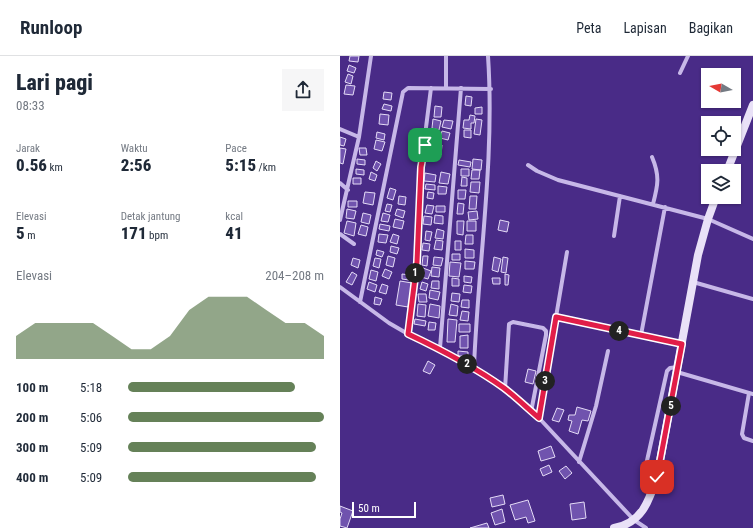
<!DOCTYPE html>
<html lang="id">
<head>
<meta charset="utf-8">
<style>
	body { margin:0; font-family:"Roboto Condensed",sans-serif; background:#f6f6f7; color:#1f2937; height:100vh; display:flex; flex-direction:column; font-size:15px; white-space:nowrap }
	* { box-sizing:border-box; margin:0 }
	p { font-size:13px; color:#747a83 }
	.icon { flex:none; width:22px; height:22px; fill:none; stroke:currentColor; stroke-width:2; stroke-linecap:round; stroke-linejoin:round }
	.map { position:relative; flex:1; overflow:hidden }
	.side { display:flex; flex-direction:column; background:#fff; width:340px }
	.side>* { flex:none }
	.needle { width:26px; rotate:279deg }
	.fabs { position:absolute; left:361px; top:12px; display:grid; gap:8px }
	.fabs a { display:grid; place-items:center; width:40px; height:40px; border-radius:0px; background:#fff; box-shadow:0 1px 3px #0004; font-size:20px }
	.scale { position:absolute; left:12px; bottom:10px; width:64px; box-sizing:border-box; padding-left:4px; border:2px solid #fff; border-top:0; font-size:11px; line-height:14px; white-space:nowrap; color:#fff; -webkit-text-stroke:3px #492b87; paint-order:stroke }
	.pin { position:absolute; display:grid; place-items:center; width:34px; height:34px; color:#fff; margin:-17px; border-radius:8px; box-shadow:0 2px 6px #0006 }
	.km { position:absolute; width:20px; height:20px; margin:-10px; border-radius:50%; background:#222; color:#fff; font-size:11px; line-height:20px; text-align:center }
	.round { display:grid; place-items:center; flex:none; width:42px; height:42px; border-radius:0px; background:#f6f6f7 }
	.overview { display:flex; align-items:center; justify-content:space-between; height:68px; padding:0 16px }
	h1 { font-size:22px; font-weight:800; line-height:30px }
	.figures { display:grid; grid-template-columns:repeat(3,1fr); gap:6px; height:68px; padding:4px 16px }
	.figures div { display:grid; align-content:center }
	.figures b { font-size:17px; font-weight:800 }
	.figures small { font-size:11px; font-weight:400 }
	.figures p { font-size:11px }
	.chart { height:112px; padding:8px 16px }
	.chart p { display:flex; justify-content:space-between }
	.chart svg { width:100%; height:72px; margin-top:4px; fill:#658158; opacity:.7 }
	ul { padding:0 16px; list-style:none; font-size:13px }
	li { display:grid; grid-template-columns:64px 48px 1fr; align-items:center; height:30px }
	li i { height:10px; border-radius:5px; background:#658158 }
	header { display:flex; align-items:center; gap:24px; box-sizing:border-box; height:56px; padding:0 20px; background:#fff; border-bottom:1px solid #e0e1e3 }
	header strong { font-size:19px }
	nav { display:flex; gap:22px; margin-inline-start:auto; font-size:14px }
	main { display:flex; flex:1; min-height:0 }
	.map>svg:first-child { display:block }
</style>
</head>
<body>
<header>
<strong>Runloop</strong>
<nav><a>Peta</a><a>Lapisan</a><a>Bagikan</a></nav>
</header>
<main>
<section class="side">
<div class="overview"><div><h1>Lari pagi</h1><p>08:33</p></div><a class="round"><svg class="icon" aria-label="share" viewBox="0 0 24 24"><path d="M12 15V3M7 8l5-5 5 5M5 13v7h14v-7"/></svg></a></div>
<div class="figures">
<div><p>Jarak</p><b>0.56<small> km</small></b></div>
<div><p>Waktu</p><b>2:56</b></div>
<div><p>Pace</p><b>5:15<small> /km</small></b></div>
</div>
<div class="figures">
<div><p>Elevasi</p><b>5<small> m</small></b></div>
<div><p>Detak jantung</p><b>171<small> bpm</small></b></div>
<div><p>kcal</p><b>41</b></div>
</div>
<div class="chart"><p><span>Elevasi</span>204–208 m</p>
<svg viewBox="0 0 160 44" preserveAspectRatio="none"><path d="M0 44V30L10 22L20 22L30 22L40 22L50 30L60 38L70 38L80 30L90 14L100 6L110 6L120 6L130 14L140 22L150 22L160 30V44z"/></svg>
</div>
<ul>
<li><b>100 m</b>5:18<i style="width:85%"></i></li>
<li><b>200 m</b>5:06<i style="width:100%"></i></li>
<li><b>300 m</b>5:09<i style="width:96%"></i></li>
<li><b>400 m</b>5:09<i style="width:96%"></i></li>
</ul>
</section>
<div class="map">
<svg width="413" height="472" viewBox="0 0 413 472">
	<rect width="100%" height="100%" fill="#492b87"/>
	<path fill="#7053ae" stroke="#e4dbf6" d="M10,0h9l-1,6 -9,-1z
		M9,9l7,3 -2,5 -7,-2z
		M8,18l5,2 -2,8 -6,-2z
		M6,29l9,1 -2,9 -9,-1z
		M44,36l8,1 -1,7 -8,-1z
		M126,40l6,1 -1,9 -6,-1z
		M44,48l8,2 -1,5 -9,-2z
		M95,50l7,1 -1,10h-7z
		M142,51v7h-7v-6z
		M40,58l9,1 -1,10 -9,-1z
		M130,59l5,1 -1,7h-3v6l-8,-1 1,-8h5z
		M93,63l8,2 -2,9 -7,-2z
		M136,63l6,1 -2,15 -6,-1z
		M104,64l9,1 -2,8 -9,-2z
		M124,74h7v8l-7,-1z
		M102,75l8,2 -2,7 -8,-2z
		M37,76l8,2 -1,6 -8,-2z
		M90,76l8,1v6h-8z
		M0,81l6,2 -2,7 -4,-1z
		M36,84l9,2 -3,9 -8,-2z
		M90,87l12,2 -1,10 -12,-2z
		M0,92l6,1 -3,15 -3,-1z
		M19,92h7l1,7h-7z
		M17,103l8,1v5l-8,-1z
		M133,103l9,1 -1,10 -9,-1z
		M119,104l12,2 -1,5 -12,-2z
		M36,105l5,3 -4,7 -4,-3z
		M16,113l8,1v5l-8,-1z
		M121,113h8v7h-8z
		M132,114h8l-1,9h-8z
		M31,116l6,3 -2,6 -6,-2z
		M101,116l9,2 -2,10 -9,-1z
		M85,117l11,2 -1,7 -11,-1z
		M122,121l5,1v8h-6z
		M13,122h8v6h-8z
		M131,126h9l-1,11 -9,-1z
		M86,128l9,1v5l-10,-1z
		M98,130l9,1 -1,7h-8z
		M50,132l6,2 -3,10 -6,-2z
		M118,134h8l-1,9h-7z
		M25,136l10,1 -2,12 -10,-2z
		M88,136l6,1 -1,6 -6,-1z
		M59,140l7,1 -1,8 -7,-1z
		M130,140h7l-1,13h-7z
		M8,145h9v6h-9z
		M118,147l6,1 -1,10h-6z
		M47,148l5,1 -2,7 -5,-1z
		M87,149l7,1 -2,8 -7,-1z
		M96,150h9v6h-9z
		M7,153l9,2 -2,8 -8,-1z
		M57,153l8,2 -2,7 -8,-3z
		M137,155l1,8 -9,1 -1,-8z
		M23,157l8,2 -2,9 -8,-2z
		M43,157l7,2 -2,7 -7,-1z
		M95,159l8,1v8l-9,-1z
		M84,160l8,1 -1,8 -8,-1z
		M55,163l9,2 -2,8 -9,-2z
		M160,164l9,2 -2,10 -9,-2z
		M7,165l9,2 -2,13 -10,-3z
		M117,165h7l-1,14 -6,-1z
		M127,165h9v10h-9z
		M40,168l10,2 -1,5 -10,-2z
		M21,169l7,2 -2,9 -8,-2z
		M97,173l7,2 -1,8 -8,-1z
		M86,175l6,1 -2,9 -5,-1z
		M39,178l9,1 -2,8 -8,-1z
		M53,178l6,2 -2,8 -7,-2z
		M126,179h7v9h-8z
		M96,184l7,1 -1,9 -8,-1z
		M115,185h6v9h-6z
		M83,187l7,1 -1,7 -7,-1z
		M51,190l8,2 -2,6 -7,-2z
		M125,193l9,1v8h-9z
		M37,194l7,2 -2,5 -6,-2z
		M112,198h8v6h-8z
		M48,200l7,2 -2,9 -7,-2z
		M83,200h5l-1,10 -5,-1z
		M94,201l9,1 -2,8 -8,-1z
		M154,201l7,2 -3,13 -6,-2z
		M163,201l5,1 -2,15 -5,-1z
		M13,202l7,2 -2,8 -7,-3z
		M35,202l6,1 -2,9 -6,-2z
		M125,205l10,1 -1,7h-9z
		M110,206l11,1 -2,14 -10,-1z
		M92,211l8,1 -1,9 -8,-1z
		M83,212l8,3 -3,8 -7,-2z
		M45,213l7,3 -3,7 -7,-3z
		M31,214l7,2 -2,9 -7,-2z
		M12,216l5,3 -5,10 -6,-3z
		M62,218l8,1 -1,5 -7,-1z
		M165,218l4,1 -1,10h-3z
		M124,220l8,1 -1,6 -7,-1z
		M112,222l7,1v7h-7z
		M152,222h8v6h-7z
		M60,225l12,2 -4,24 -12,-2z
		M92,225h7v8l-8,-1z
		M29,226l8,3 -2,7 -8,-3z
		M82,226l6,2 -2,7 -6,-2z
		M42,228l6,2 -2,8 -7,-2z
		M124,229l8,1 -1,7 -8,-1z
		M90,234l10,2 -2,8 -9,-2z
		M112,237l8,1 -1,8 -8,-1z
		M78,238h8l1,8h-8z
		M35,241l7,2 -2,6 -6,-1z
		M122,244h7v8l-8,-1z
		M78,248l8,1 -1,12 -8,-1z
		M90,248l10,2 -1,12 -11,-2z
		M111,248l7,2 -1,10 -8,-1z
		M122,255l7,1 -1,9 -8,-1z
		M75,263l11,2 -1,5 -11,-2z
		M108,263l9,1 -2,22h-8z
		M89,266l7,1 -1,7h-7z
		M119,268h11v8h-11z
		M128,279v13h-8v-12z
		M118,295l10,1v4h-10z
		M88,305l7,4 -5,9 -7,-3z
		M188,313l8,2 -3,13 -8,-2z
		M237,351l14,4 -3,10 -6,-1 -4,14 -9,-3 3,-10 -4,-1 1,-5h6z
		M217,352l7,2 -5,12 -7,-2z
		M211,390l4,11 -14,4 -3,-10z
		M209,409l3,7 -9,4 -3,-7z
		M226,410l6,7 -7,6 -6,-8z
		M163,439l2,9 -13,3 -2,-9z
		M188,444l7,21 -7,2 -2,-6 -11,3 -5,-15z
		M244,446l2,16 -14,2 -2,-16z
		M0,450l13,5 -6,17 -7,-2v-7l2,-6 -2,-1z
		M162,453l3,13 -10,3 -4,-12z
		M147,467l2,5h-19z"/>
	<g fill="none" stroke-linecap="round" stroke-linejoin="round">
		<path stroke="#c7b8e8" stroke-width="4" d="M106,0v32
			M340,17l8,-17
			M0,73l19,8
			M312,101c8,19 6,28 1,47
			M188,109l9,6 21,9 150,39 45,20
			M0,127l8,7
			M0,164l19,-83 12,-81
			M0,178l14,10
			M274,180l6,-40
			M353,226l60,17
			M0,231l49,36 19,11 32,14 34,19 31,22 34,29 95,102 12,8
			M20,246l43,-210 5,-4 83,1
			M216,261l11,-65
			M68,278l9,-72 4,-95 10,-79
			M301,279l24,-128
			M100,292l21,-260
			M134,311c4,-103 21,-207 14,-311
			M337,316l76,22
			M165,333l4,-65 4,-2 30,6 3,3v4l-15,77
			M409,337l-7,41 2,4 9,3
			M199,362l17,-101 126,27
			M239,406l17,-56 12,-55
			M311,437l-8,-5 -1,-5 25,-112 3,-3 8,-1"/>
		<path stroke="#e9e1f7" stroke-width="8" d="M387,115l26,-66
			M274,472c28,-5 35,-27 43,-51l41,-222 10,-36 8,-22"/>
	</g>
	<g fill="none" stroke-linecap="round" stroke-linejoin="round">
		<g stroke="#fff" stroke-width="8">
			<path id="route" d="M85,89l-4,22 -4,95 -9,72c34,16 65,32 96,54 12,9 23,20 35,30l17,-101 126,27 -25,133"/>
		</g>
		<use href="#route" stroke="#e11d48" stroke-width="5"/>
	</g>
</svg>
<div class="fabs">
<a><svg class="needle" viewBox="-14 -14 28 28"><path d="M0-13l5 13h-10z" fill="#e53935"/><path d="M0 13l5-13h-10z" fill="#747a83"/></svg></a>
<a><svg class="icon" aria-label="locate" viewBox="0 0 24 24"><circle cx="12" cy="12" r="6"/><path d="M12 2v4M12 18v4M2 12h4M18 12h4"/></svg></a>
<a><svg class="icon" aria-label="layers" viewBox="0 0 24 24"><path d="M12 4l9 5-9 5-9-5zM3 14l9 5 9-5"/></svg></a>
</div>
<div class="scale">50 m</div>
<div class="pin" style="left:85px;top:89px;background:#1e9e55"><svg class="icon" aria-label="arrive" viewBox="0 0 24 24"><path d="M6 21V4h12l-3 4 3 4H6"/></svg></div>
<div class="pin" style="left:317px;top:421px;background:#d93025"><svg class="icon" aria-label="check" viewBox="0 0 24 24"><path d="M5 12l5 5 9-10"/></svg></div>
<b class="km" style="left:75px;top:217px">1</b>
<b class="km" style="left:127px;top:308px">2</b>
<b class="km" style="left:205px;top:325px">3</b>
<b class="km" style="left:279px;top:275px">4</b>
<b class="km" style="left:331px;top:350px">5</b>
</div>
</main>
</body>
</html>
